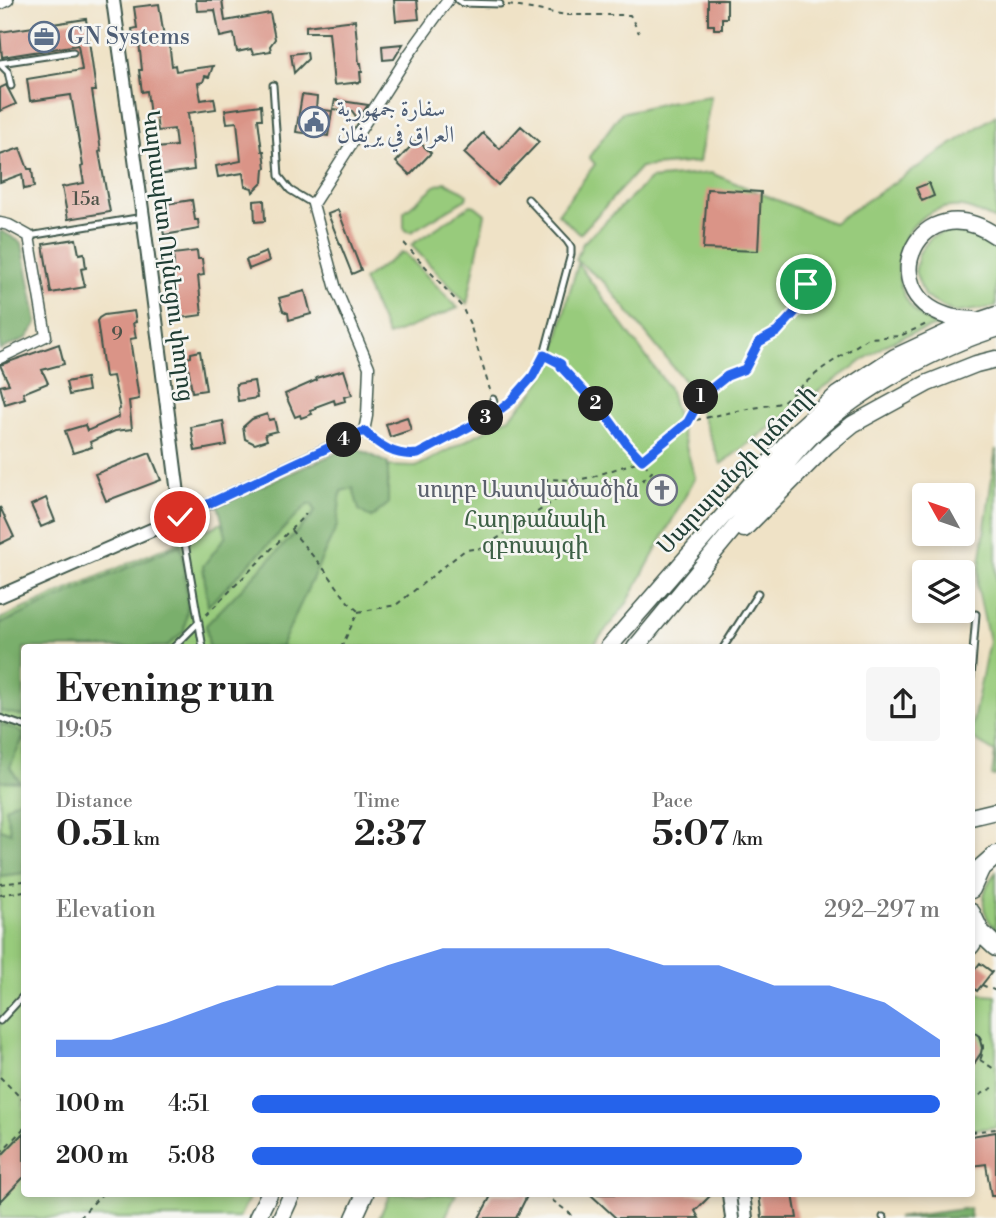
<!DOCTYPE html>
<html lang="en">
<head>
<meta charset="utf-8">
<style>
	body { margin:0; font-family:"Libre Bodoni",Amiri,"Noto Serif Armenian",serif; background:#f6f6f6; color:#222; height:100vh; display:flex; flex-direction:column; font-size:26px; white-space:nowrap }
	* { box-sizing:border-box; margin:0 }
	p { font-size:23px; color:#767676 }
	.icon { flex:none; width:38px; height:38px; fill:none; stroke:currentColor; stroke-width:2; stroke-linecap:round; stroke-linejoin:round }
	.map { position:relative; flex:1; overflow:hidden }
	.drawer { position:absolute; left:21px; top:644px; width:954px; height:553px; display:flex; flex-direction:column; background:#fff; border-radius:7px; box-shadow:0 4px 10px #0003 }
	.drawer>* { flex:none }
	.needle { width:46px; rotate:310deg }
	.controls { position:absolute; left:912px; top:483px; display:grid; gap:14px }
	.controls a { display:grid; place-items:center; width:63px; height:63px; border-radius:7px; background:#fff; box-shadow:0 4px 10px #0003; font-size:35px }
	.pin { position:absolute; display:grid; place-items:center; width:60px; height:60px; color:#fff; margin:-30px; border:4px solid #fff; border-radius:50%; box-shadow:0 2px 7px #0007 }
	.km { position:absolute; width:35px; height:35px; margin:-18px; border-radius:50%; background:#222; color:#fff; font-size:19px; line-height:35px; text-align:center }
	.round { display:grid; place-items:center; flex:none; width:74px; height:74px; border-radius:7px; background:#f6f6f6 }
	.overview { display:flex; align-items:center; justify-content:space-between; height:119px; padding:0 35px }
	h1 { font-size:38px; font-weight:700; line-height:52px }
	.figures { display:grid; grid-template-columns:repeat(3,1fr); gap:10px; height:119px; padding:7px 35px }
	.figures div { display:grid; align-content:center }
	.figures b { font-size:35px; font-weight:700 }
	.figures small { font-size:19px; font-weight:400 }
	.figures p { font-size:19px }
	.chart { height:196px; padding:14px 35px }
	.chart p { display:flex; justify-content:space-between }
	.chart svg { width:100%; height:126px; margin-top:7px; fill:#2563eb; opacity:.7 }
	ul { padding:0 35px; list-style:none; font-size:23px }
	li { display:grid; grid-template-columns:112px 84px 1fr; align-items:center; height:52px }
	li i { height:18px; border-radius:9px; background:#2563eb }
	.map>svg:first-child { display:block }
</style>
</head>
<body>
<div class="map">
<svg width="996" height="1218" viewBox="0 0 996 1218">
	<rect width="100%" height="100%" fill="#f6f6f2"/>
	<filter id="ink" filterUnits="userSpaceOnUse"><feTurbulence type="fractalNoise" baseFrequency=".0143" numOctaves="2"/><feDisplacementMap in="SourceGraphic" scale="14" xChannelSelector="R" yChannelSelector="G"/><feConvolveMatrix kernelMatrix="1 2 1 2 8 2 1 2 1" color-interpolation-filters="sRGB"/></filter>
	<filter id="wash" filterUnits="userSpaceOnUse"><feTurbulence type="fractalNoise" baseFrequency=".00686" numOctaves="4" result="noise"/><feDisplacementMap in="SourceGraphic" scale="28" xChannelSelector="R" yChannelSelector="G"/><feGaussianBlur stdDeviation="1.57" result="paint"/><feColorMatrix in="noise" values="0 0 0 0 0 0 0 0 0 0 0 0 0 0 0 0 0 1.4 0 .05"/><feComposite in="paint" operator="in"/></filter>
	<g filter="url(#wash)">
		<rect width="100%" height="100%" fill="#efe2c6"/>
		<path fill="#98cb7c" stroke="#5c8458" stroke-width="2" d="M711,96l-12,66 -58,5 -61,67 -22,-20 37,-50 -6,-7 32,-44 47,-11z
			M996,115v105c-11,-4 -24,-12 -35,-13 -69,-4 -87,92 -24,119l-33,10 -19,9 -62,43 -102,76 -30,-75 -86,-106 -29,-23 7,-17 67,-64 61,-6 122,50z
			M445,182l17,8 5,5 -1,4 -55,33 -4,-1 -3,-3v-16l31,-26z
			M471,205l4,1 10,8 -18,90 -56,-59z
			M956,227l27,8 13,11v61l-42,6 -29,-16 -10,-25 4,-19 12,-16z
			M401,253h4l53,55 -70,28 -25,-56z
			M578,264l91,124 26,90 -68,125 -35,44 -568,1v546h227l-12,24h-239v-599l356,-154 60,2 93,-49 25,-26 18,-29 16,-66z
			M996,449v327h-4l3,-24 -24,-14v-7l18,-90 -12,-56z
			M996,872v58c-17,-17 -16,-40 0,-58z
			M971,990l13,5 12,1v131l-25,3z
			M390,1194h66l-11,24h-66z"/>
		<path fill="#7aaf6c" stroke="#4c7650" stroke-width="2" d="M2,231l20,12 15,80 -10,15 -27,12v-118z
			M352,446l36,17v41l-17,14 -12,-8 -6,-22 -12,3 -4,35 -55,118 1,3h-74l-3,-22 104,-107 5,-7 -3,-7h-4l-100,102 -5,-40 23,-30 -8,-31z
			M181,544l7,61 -4,26 -18,16 -142,1v68l-24,-5v-87z
			M0,724l19,6 5,6 -14,31 10,15 -20,-1z
			M24,796v77l-24,3v-47l11,4 -6,-25z
			M969,1208l2,10h-74z"/>
		<g id="blocks">
			<path fill="#da9487" d="M196,0h26l3,21 45,-8 5,26 -5,7 1,5 -18,3 -2,-5 -14,3 -3,-18 -14,3 -5,-27 -18,1z
				M394,0h23l2,19 -23,2z
				M708,0h19v18h-5v11h-8v-4h-6z
				M159,4l6,40 4,-1 3,23 3,-1 1,6 37,-5 -4,11 -4,-1 -2,6 -5,1 3,17 13,-2 2,11 -28,4 6,57 -37,5 -2,-16h3l-1,-11 19,-2 -2,-17 -16,2 -2,-16 -6,1 -3,-25 -5,1 -3,-22h3l-3,-28 -5,1 -2,-14 5,-1 -3,-21z
				M86,19l10,72h-4l9,60 -2,1 11,60 -42,7 -6,-32 22,-4 -3,-16 2,-1 -12,-71 -41,6 -3,-22 55,-9 -4,-25 -76,12 -2,-25z
				M355,20l4,43h2l1,9h-2l1,10 -27,3 -5,-53h-23v-6z
				M403,44l-9,15 -11,1 -1,-14z
				M307,52l1,7 -14,14 -3,-19z
				M6,85l10,19 -16,7v-23z
				M302,95l15,2 -1,12 16,2 -4,25 -32,-4z
				M335,100l33,5 -10,14 -6,-8 -19,-2z
				M261,105l1,14h-4l4,32h2l2,17 -2,1 -1,13 -10,10 -1,-4 -7,-2 -2,-13 -25,4 -2,-11 25,-5 -4,-39 -10,1 -2,-13z
				M521,126l18,16 -41,43 -34,-32 19,-20 17,16z
				M417,140l14,13 -21,22 -14,-13z
				M20,148l8,21h4l2,18 -10,2 -2,-15 -22,8v-27z
				M929,183l5,13 -12,5 -6,-13z
				M707,189l54,3 -3,59 -55,-2z
				M192,200l3,20h3l1,9 -35,6 -2,-10 7,-2 -3,-19z
				M264,200l1,21 -10,1 -1,-21z
				M338,210l23,60 -9,4 -24,-60z
				M76,239l3,15 5,-1 2,15 -5,1 4,18 -34,6 -8,-49z
				M197,251l1,8h4l2,16 -6,1 4,39 -29,4 -4,-28h6l-3,-24 2,-1 -1,-12z
				M266,252l3,9 -20,8 -3,-9z
				M305,291l6,23 -22,6 -1,-7 -5,-2 -4,-13z
				M134,311l2,11 -3,1 3,15 -6,1 9,60 -10,2 3,28 -17,2 -25,11 2,5 -19,6 -8,-22 20,-6 2,6 32,-14 -1,-7 2,-1 -7,-33 -8,1 -8,-56 2,-3 5,-3z
				M59,344l5,20 -22,6 6,13 -25,10 2,5 -20,6 -5,-18 9,-2 -9,-19z
				M200,351l6,39 -14,2 -5,-34 4,-1v-4z
				M344,370l8,25 -8,2 1,4 -10,3 -1,-4 -19,7 1,2 -6,2 2,3 -11,4 -1,-3 -5,2 -10,-23 32,-14 -1,-2z
				M86,378l2,13 -19,4 -3,-13z
				M254,381l3,17 -19,3 -2,-17z
				M267,414l2,6 5,-1 3,12 -12,3 2,6 -12,4 -10,-5 -2,-12 9,-8z
				M407,417l4,13 -21,7 -4,-13z
				M223,421l4,24 -32,6 -4,-24z
				M150,453l11,27 -55,21 -11,-27z
				M46,498l9,23 -14,6 -10,-22z
				M0,507l14,30 -14,7z
				M980,963l12,9 -15,19 -6,-5v-11z
				M971,1030l8,6 3,12 -1,5 -10,15z
				M24,1132v45l-24,25v-45z
				M996,1132v64h-5l-5,-32 -15,2v-30z
				M492,1194h36l-12,24h-37z
				M590,1194h122l-17,17 4,7h-83z
				M759,1194h34l4,24h-35z"/>
		</g>
	</g>
	<g filter="url(#ink)">
		<use href="#blocks" fill-opacity="0" stroke="#3e564a" stroke-width="2"/>
		<g fill="none" stroke-linecap="round" stroke-linejoin="round">
			<g stroke="#3e564a" stroke-width="9">
				<path id="service" d="M458,0l4,3 38,1
					M0,63l73,-11
					M0,64l8,8 3,14
					M273,85l6,91 11,14 23,14
					M29,236l114,-19
					M493,399l4,13
					M364,431c16,15 31,26 54,23l79,-42 13,-10 23,-26 11,-21 27,-101v-7l-4,-6 -39,-42
					M181,520l22,128
					M173,648l26,-26
					M723,648l35,-55
					M971,678l5,-64
					M0,718l24,8
					M0,1021l24,-26
					M883,1217l1,1"/>
			</g>
			<g stroke="#3e564a" stroke-width="13">
				<path id="minor" d="M0,4l8,-4
					M0,223l9,2 20,11 17,100 -46,22
					M181,517l183,-86 3,-15 2,-49 -33,-78 -23,-85 96,-150 39,-54"/>
			</g>
			<g stroke="#3e564a" stroke-width="16">
				<path id="tertiary" d="M0,596l181,-79 -38,-300 -30,-217
					M729,1194l3,24
					M743,1194l3,24"/>
			</g>
			<g stroke="#3e564a" stroke-width="19">
				<path id="primary" d="M974,320c-9,-1 -18,-1 -27,-4 -76,-24 -28,-133 49,-80
					M744,529l82,-83 27,-22 75,-41 48,-19 20,-5
					M608,648l190,-218 39,-35 58,-38 62,-29 39,-13
					M635,648c36,-44 73,-88 109,-132 23,-29 46,-59 72,-85 43,-41 123,-85 180,-102
					M971,817l25,-6
					M971,946l9,-14
					M257,1218l12,-24
					M281,1218l11,-24
					M354,1218l11,-24"/>
			</g>
			<g stroke="#3e564a" stroke-width="21">
				<path id="trunk" d="M971,889l9,-20 16,-14
					M971,913l9,19 16,15"/>
			</g>
			<path stroke="#3e564a" stroke-width="2" stroke-dasharray="5 5" stroke-linecap="butt" d="M508,5l58,10h64l9,18
				M404,243l58,64 8,17 20,66
				M552,360l9,4v3l44,47 22,30 25,28 -9,8 18,16 3,-4
				M687,422l15,-26 25,-20 18,-7 14,-27 18,-10 19,-21 15,-41
				M557,499l-11,-20 30,1 16,-3 50,-17 45,-38 45,-10 49,-9 42,-35 45,-30 32,-2 29,-13
				M291,530l37,44 20,28 10,9
				M358,612l38,-7 69,-55 18,-2 89,-59 4,-9
				M206,615l100,-101
				M341,648l17,-36
				M0,884l24,-3
				M0,895l24,-4
				M982,985l14,6
				M971,1029c12,7 15,18 9,31
				M971,1065l9,-5 16,10
				M0,1077l24,24
				M971,1100l25,-14
				M971,1132l25,-3
				M0,1153l24,-25
				M544,1194l32,24
				M79,1218l23,-24"/>
			<use href="#service" stroke="#fff" stroke-width="5"/>
			<use href="#minor" stroke="#fff" stroke-width="10"/>
			<use href="#tertiary" stroke="#fff" stroke-width="12"/>
			<use href="#primary" stroke="#fff" stroke-width="16"/>
			<use href="#trunk" stroke="#fff" stroke-width="18"/>
		</g>
	</g>
	<g fill="none" stroke-linecap="round" stroke-linejoin="round" filter="url(#ink)">
		<g stroke="#fff" stroke-width="14">
			<path id="route" d="M180,517l184,-86c16,15 31,26 54,23l79,-42 13,-10 23,-26 11,-21 17,9v3l44,47 22,30 15,16 46,-38 14,-26 25,-20 18,-7 14,-27 18,-10 19,-21 10,-27"/>
		</g>
		<use href="#route" stroke="#2563eb" stroke-width="9"/>
	</g>
	<defs>
		<g id="office-ring" transform="scale(1.575)"><circle r="9.5" fill="#f6f6f2" stroke="#5c6f8a" stroke-width="1.5"/><path d="M-6-3h4V-5.5h4V-3h4V5H-6ZM-1-4.5V-3h2v-1.5ZM-6 0V1H6V0Z" fill="#5c6f8a"/></g>
		<g id="civic-ring" transform="scale(1.575)"><circle r="9.5" fill="#f6f6f2" stroke="#5c6f8a" stroke-width="1.5"/><path d="M-.6-6.5H3V-4.5H.6V-3L4-1V1h2V6H-6V1h2V-1L-.6-3ZM-1.2 2.5V6h2.4V2.5Z" fill="#5c6f8a"/></g>
		<g id="church-ring" transform="scale(1.575)"><circle r="9.5" fill="#f6f6f2" stroke="#6b7280" stroke-width="1.5"/><path d="M-1.2-6h2.4v3.5h3.3v2.4h-3.3V6h-2.4V-.1h-3.3v-2.4h3.3Z" fill="#6b7280"/></g>
	</defs>
	<g fill-rule="evenodd">
		<use href="#office-ring" x="44" y="37"/>
		<use href="#civic-ring" x="314" y="122"/>
		<use href="#church-ring" x="662" y="490"/>
	</g>
	<g text-anchor="middle" dominant-baseline="central" stroke-width="5" stroke-linejoin="round" paint-order="stroke">
		<g font-size="19" fill="#4e5349">
			<text x="86" y="199">15a</text>
			<text x="117" y="334">9</text>
		</g>
		<g font-size="23" fill="#4e5e75" stroke="#f6f6f2" text-anchor="start">
			<text x="67" y="37">GN Systems</text>
			<text x="337" y="109">سفارة جمهورية<tspan x="337" dy="26">العراق في يريفان</tspan></text>
		</g>
		<g font-size="23" fill="#1f3d34" stroke="#f6f6f2">
			<text transform="translate(168 256) rotate(83)">Կարապետ Ուլնեցու փողոց</text>
			<text transform="translate(737 470) rotate(-47)">Սարալանջի խճուղի</text>
		</g>
		<g font-size="23" fill="#5b616d" stroke="#f6f6f2" text-anchor="end">
			<text x="639" y="490">սուրբ Աստվածածին</text>
		</g>
		<g font-size="23" fill="#3d6046" stroke="#f6f6f2">
			<text x="535" y="520">Հաղթանակի<tspan x="535" dy="26">զբոսայգի</tspan></text>
		</g>
	</g>
</svg>
<div class="controls">
<a><svg class="needle" viewBox="-14 -14 28 28"><path d="M0-13l5 13h-10z" fill="#e53935"/><path d="M0 13l5-13h-10z" fill="#767676"/></svg></a>
<a><svg class="icon" aria-label="layers" viewBox="0 0 24 24"><path d="M12 4l9 5-9 5-9-5zM3 14l9 5 9-5"/></svg></a>
</div>
<div class="pin" style="left:806px;top:284px;background:#1e9e55"><svg class="icon" aria-label="arrive" viewBox="0 0 24 24"><path d="M6 21V4h12l-3 4 3 4H6"/></svg></div>
<div class="pin" style="left:180px;top:517px;background:#d93025"><svg class="icon" aria-label="check" viewBox="0 0 24 24"><path d="M5 12l5 5 9-10"/></svg></div>
<b class="km" style="left:701px;top:397px">1</b>
<b class="km" style="left:596px;top:404px">2</b>
<b class="km" style="left:486px;top:418px">3</b>
<b class="km" style="left:344px;top:440px">4</b>
<section class="drawer">
<div class="overview"><div><h1>Evening run</h1><p>19:05</p></div><a class="round"><svg class="icon" aria-label="share" viewBox="0 0 24 24"><path d="M12 15V3M7 8l5-5 5 5M5 13v7h14v-7"/></svg></a></div>
<div class="figures">
<div><p>Distance</p><b>0.51<small> km</small></b></div>
<div><p>Time</p><b>2:37</b></div>
<div><p>Pace</p><b>5:07<small> /km</small></b></div>
</div>
<div class="chart"><p><span>Elevation</span>292–297 m</p>
<svg viewBox="0 0 160 44" preserveAspectRatio="none"><path d="M0 44V38L10 38L20 32L30 25L40 19L50 19L60 12L70 6L80 6L90 6L100 6L110 12L120 12L130 19L140 19L150 25L160 38V44z"/></svg>
</div>
<ul>
<li><b>100 m</b>4:51<i style="width:100%"></i></li>
<li><b>200 m</b>5:08<i style="width:80%"></i></li>
</ul>
</section>
</div>
</body>
</html>
